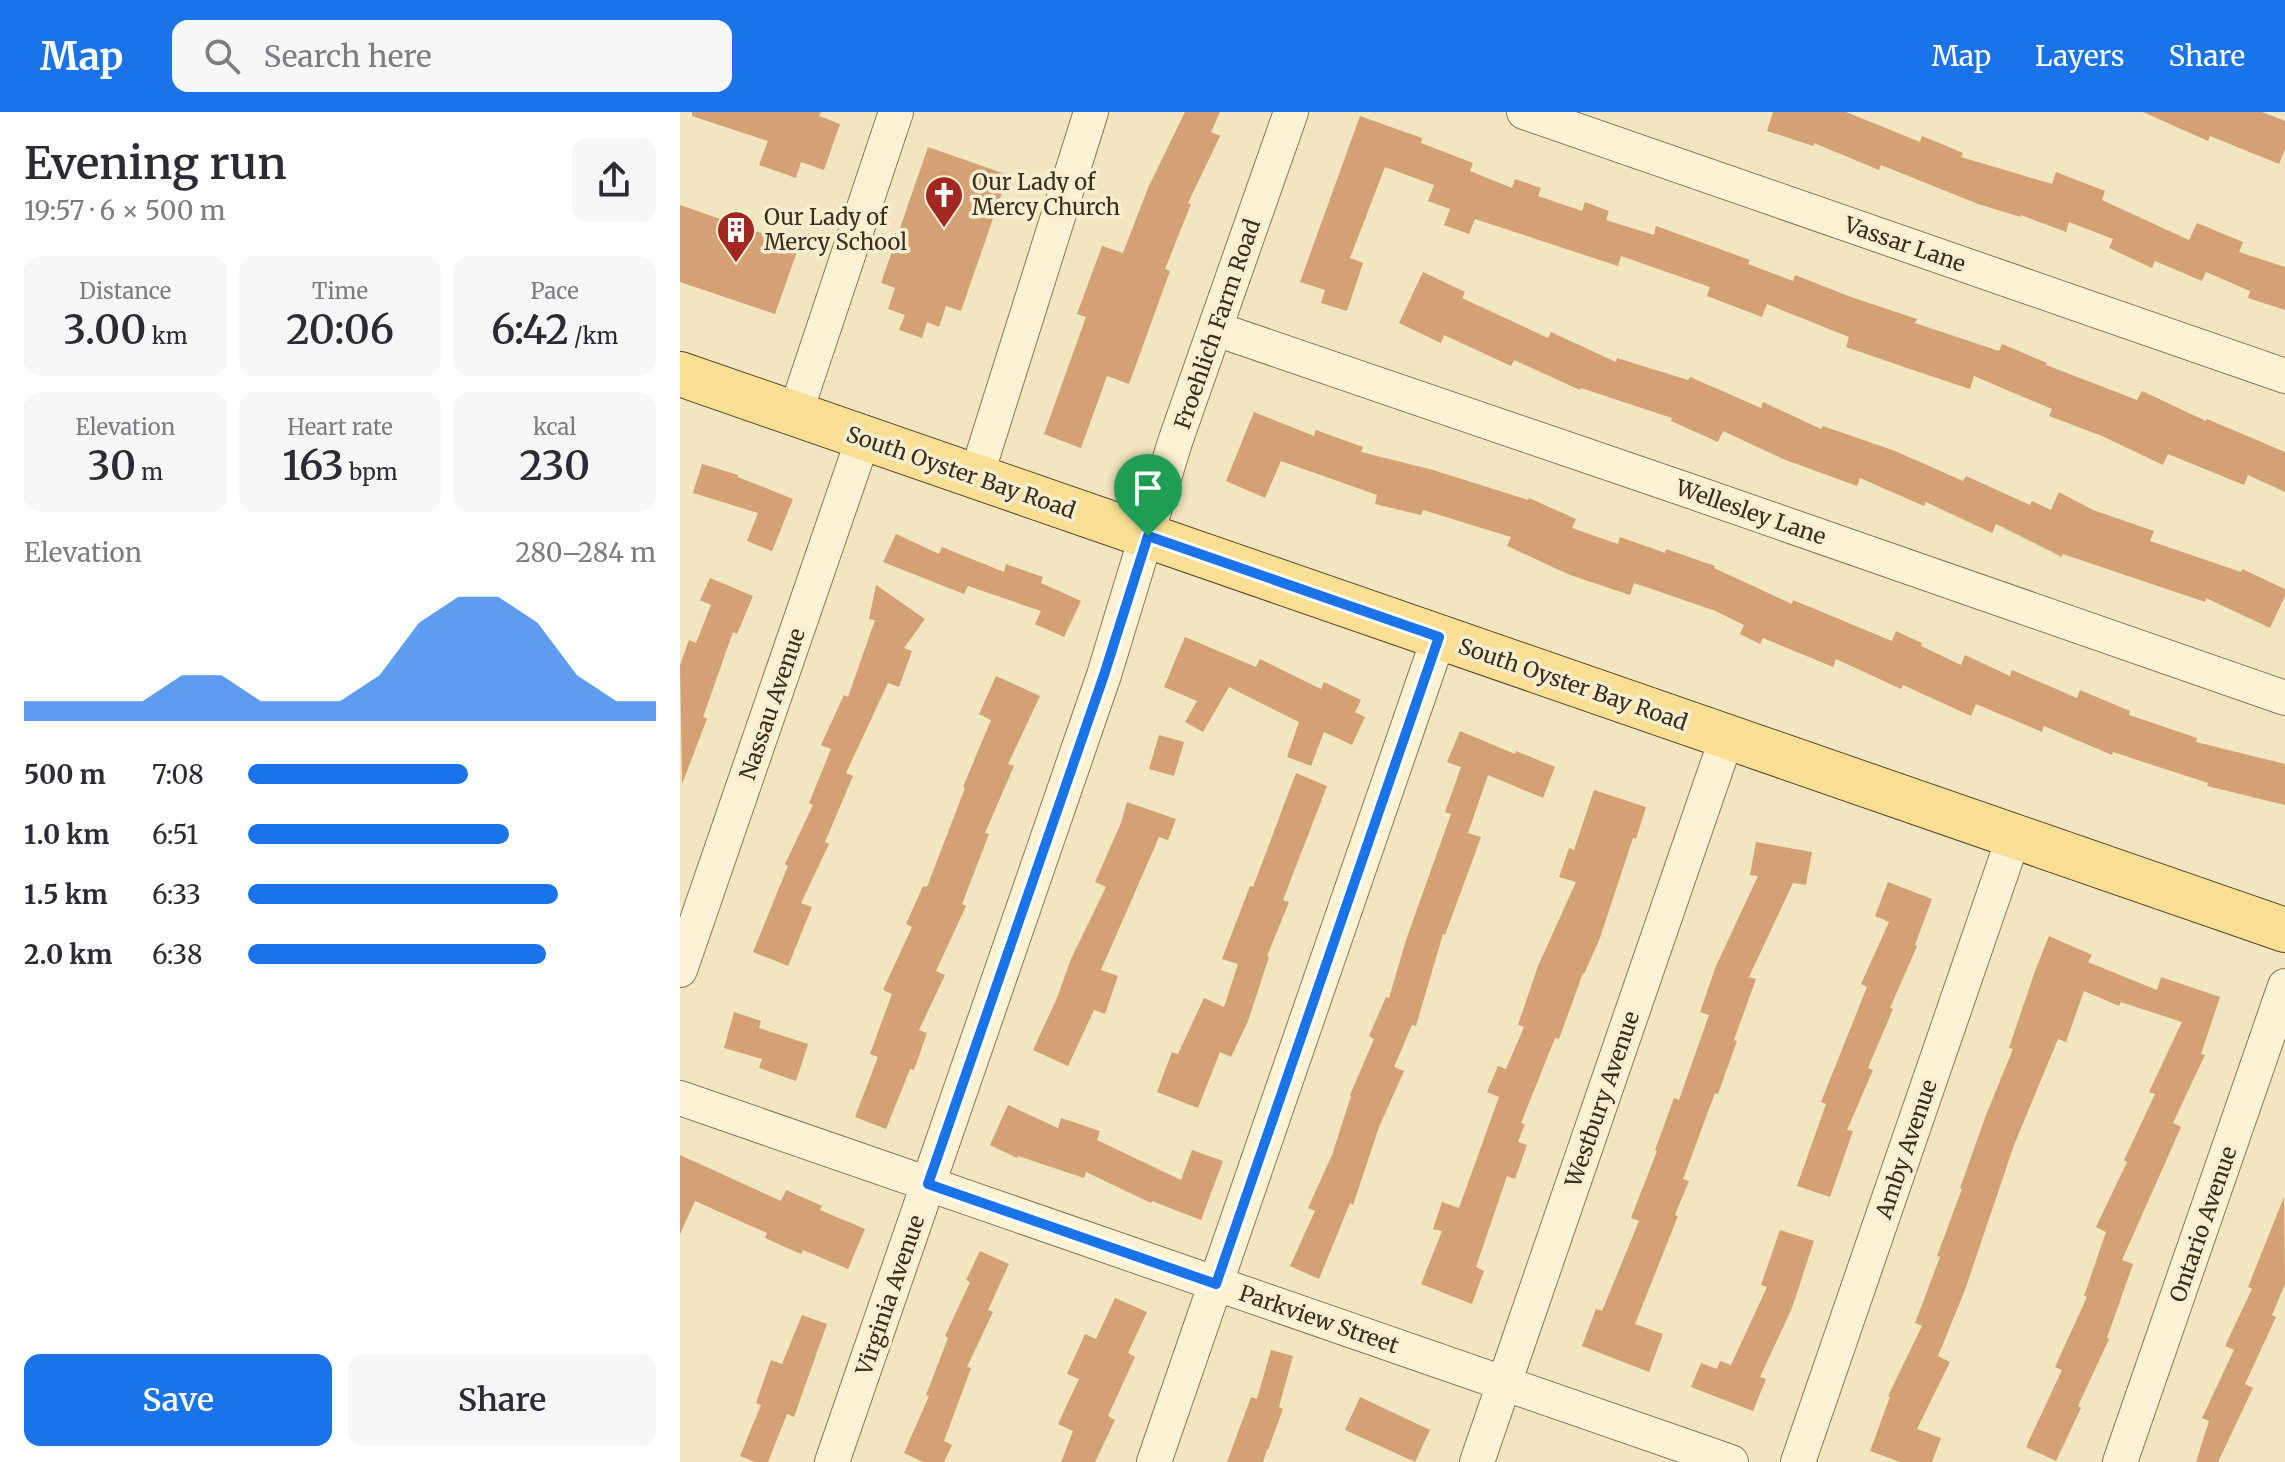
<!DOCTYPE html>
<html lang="en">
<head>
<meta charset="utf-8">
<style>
	body { margin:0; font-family:Merriweather,serif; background:#f7f7f7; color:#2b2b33; height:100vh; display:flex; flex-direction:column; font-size:30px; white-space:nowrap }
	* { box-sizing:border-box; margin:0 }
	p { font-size:26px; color:#7c7c81 }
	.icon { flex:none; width:44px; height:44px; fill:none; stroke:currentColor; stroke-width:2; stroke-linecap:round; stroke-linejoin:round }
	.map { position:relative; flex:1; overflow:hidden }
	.sheet { display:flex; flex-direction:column; background:#fff; width:680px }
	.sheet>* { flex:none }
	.pin { position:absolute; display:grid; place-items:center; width:68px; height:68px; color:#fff; margin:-82px -34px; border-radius:50% 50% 50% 0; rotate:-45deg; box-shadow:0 0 8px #0007 }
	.pin .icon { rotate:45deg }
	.round { display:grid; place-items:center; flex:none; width:84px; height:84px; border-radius:16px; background:#f7f7f7 }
	.overview { display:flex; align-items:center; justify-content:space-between; height:136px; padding:0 24px }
	h1 { font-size:44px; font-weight:600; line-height:60px }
	.stats { display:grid; grid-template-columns:repeat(3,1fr); gap:12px; height:136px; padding:8px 24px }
	.stats div { display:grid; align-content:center; border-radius:16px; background:#f7f7f7; text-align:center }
	.stats b { font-size:40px; font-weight:600 }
	.stats small { font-size:22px; font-weight:400 }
	.stats p { font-size:22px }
	.chart { height:224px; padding:16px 24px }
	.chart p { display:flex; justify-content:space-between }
	.chart svg { width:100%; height:144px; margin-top:8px; fill:#1a73e8; opacity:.7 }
	.action { display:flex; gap:16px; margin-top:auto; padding:16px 24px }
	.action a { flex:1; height:92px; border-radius:16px; background:#1a73e8; color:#fff; font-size:32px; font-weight:600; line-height:92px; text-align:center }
	.action a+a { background:#f7f7f7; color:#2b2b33 }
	ul { padding:0 24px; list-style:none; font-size:26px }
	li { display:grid; grid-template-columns:128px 96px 1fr; align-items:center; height:60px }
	li i { height:20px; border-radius:10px; background:#1a73e8 }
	header { display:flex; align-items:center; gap:48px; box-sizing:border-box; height:112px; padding:0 40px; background:#1a73e8; color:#fff }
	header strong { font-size:38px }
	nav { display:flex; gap:44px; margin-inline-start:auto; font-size:28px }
	.search { width:560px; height:72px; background:#f7f7f7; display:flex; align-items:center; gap:20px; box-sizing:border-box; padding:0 28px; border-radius:16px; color:#7c7c81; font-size:30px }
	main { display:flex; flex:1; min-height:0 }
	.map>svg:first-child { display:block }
</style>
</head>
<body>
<header>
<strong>Map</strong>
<div class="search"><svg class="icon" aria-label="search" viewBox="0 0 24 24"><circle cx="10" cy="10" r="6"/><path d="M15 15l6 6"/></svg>Search here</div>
<nav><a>Map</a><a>Layers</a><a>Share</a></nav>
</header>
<main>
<section class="sheet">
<div class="overview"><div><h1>Evening run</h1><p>19:57 · 6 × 500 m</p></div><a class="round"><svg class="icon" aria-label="share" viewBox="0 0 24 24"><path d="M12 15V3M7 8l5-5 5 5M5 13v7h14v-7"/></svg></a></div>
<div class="stats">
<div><p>Distance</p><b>3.00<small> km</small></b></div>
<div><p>Time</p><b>20:06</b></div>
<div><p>Pace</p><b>6:42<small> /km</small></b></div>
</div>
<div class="stats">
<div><p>Elevation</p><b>30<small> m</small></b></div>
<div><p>Heart rate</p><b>163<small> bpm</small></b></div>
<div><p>kcal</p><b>230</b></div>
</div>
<div class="chart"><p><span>Elevation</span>280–284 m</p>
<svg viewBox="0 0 160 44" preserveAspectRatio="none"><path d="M0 44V38L10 38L20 38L30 38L40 30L50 30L60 38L70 38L80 38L90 30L100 14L110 6L120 6L130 14L140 30L150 38L160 38V44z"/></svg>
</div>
<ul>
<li><b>500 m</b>7:08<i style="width:54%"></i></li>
<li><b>1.0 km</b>6:51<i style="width:64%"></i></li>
<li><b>1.5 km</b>6:33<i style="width:76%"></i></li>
<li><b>2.0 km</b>6:38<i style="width:73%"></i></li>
</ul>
<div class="action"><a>Save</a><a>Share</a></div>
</section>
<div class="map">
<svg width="1605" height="1350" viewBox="0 0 1605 1350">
	<rect width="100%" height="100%" fill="#f2e6c0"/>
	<path fill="#d3a173" d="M12,0h129l-2,4 21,8 -16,46 -23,-8 -5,16 -37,-13 9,-24 -76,-25z
		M505,0h35l-9,20 9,4 -32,67 3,1 -26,65 5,2 -41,113 -22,-8 -26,72 -37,-14 42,-117 -9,-3 25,-68 21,7 25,-65z
		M1093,0h73l74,30 2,-6 41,17 -2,4 91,27 4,-12 49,19 -3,9 87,40 8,-17 46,19 -4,10 46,15v43l-37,-12 2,-7 -44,-19 -4,9 -47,-20 -3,7 -43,-20 4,-9 -44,-17 -3,10 -45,-17v2l-43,-13 -97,-39 -2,5 -65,-27 -1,3 -46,-15z
		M1463,0h119l23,9v28l-6,15 -69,-28 -2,5z
		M680,4l62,22 -1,5 52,20 -3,8 42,17 3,-9 26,9 -3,8 44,15 3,-9 24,9 -3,9 48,15 2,-9 94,34 -2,4 45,17 2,-6 56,22 66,22 -2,4 84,28 3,-7 45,19 -1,2 91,35 5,-9 64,30 1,-2 78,33v40l-37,-17 -4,10 -76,-31 -5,11 -61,-29 -53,-20 3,-7 -78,-33 -4,13 -57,-19 -67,-23 3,-10 -82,-33 -5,13 -55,-21 3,-9 -89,-31 -3,10 -143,-47 -6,15 -25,-9 6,-16 -22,-8 6,-16 -49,-18 -35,91 13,5 -16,48 -26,-8 4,-13 -25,-8z
		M248,35l80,28 -47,136 -15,-5 -7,21 -12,-5 -5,16 -23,-8 6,-15 -17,-6 7,-21 -14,-5z
		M0,93l119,41 -24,68 -95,-32z
		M743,160l42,20 -3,6 86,40 3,-6 65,30 1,-4 71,22 2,-3 71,31 2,-6 58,27 2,-3 72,25 68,30 3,-5 64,29 2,-4 19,9 8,-18 34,18 61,21 -4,10 91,31 1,-3 43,20v7l-15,32 -64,-30 -1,4 -142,-48 -1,3 -66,-33 -4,9 -66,-31 -2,4 -64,-28 -3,8 -74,-27 -60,-28 -5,11 -47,-21 1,-3 -91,-30 -1,2 -66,-30 -3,6 -67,-31 -3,8 -42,-20z
		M574,300l60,24 2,-6 47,17 -2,5 72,18 95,30 1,-2 47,21 -4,9 46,16 2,-7 45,16 1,-4 49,17 -1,2 78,36 1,-4 99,41 4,-10 26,12 -1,3 40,19 4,-10 45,21 2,-6 65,28 3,-8 50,21 -1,4 68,23 -1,4 89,22v41l-78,-19 1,-3 -95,-31 -1,3 -68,-29 -2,6 -66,-28 -5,12 -68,-31 -2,4 -65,-30 -3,8 -70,-29 -3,6 -20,-10 4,-9 -31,-15 -79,-27 -4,12 -60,-20 -63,-29 4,-9 -88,-27 -2,5 -46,-11 2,-9 -96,-34 -16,37 -39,-17z
		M22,352l36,11v2l55,22 -21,52 -25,-10 11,-28 -65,-20z
		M216,422l43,20 3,-7 62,25 2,-8 37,13 -2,6 40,18 -17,36 -29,-13 6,-13 -73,-25 -4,8 -81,-32z
		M30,466l43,18 -16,38 -4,-2 -30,85 4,2 -25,65 -2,-119 9,-25 7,3 15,-38 -11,-5z
		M196,473l49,34 -21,29 8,3 -13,36 -11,-4 -42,90 7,3 -28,66 4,2 -28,59 11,4 -24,59 -35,-14 35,-86 -3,-2 28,-59 -4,-2 22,-54 -10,-4 23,-50 4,2 27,-77 -6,-1z
		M505,525l71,30 4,-8 61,30 3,-7 37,18 -6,12 10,5 -13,28 -28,-13 -13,34 -24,-9 12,-35 -70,-35 -26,45 -18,-10 12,-21 -33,-14z
		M316,564l44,20 -32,68 6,2 -29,67 4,1 -27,70 4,2 -30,65 9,4 -26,55 8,3 -13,37 -4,-1 -24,60 -31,-12 23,-60 -8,-3 22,-60 -9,-4 29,-63 -6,-3 17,-38 4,1 38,-99 -2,-1 28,-67 -12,-6z
		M780,619l55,23 1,-3 39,16 -12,31 -55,-23 -20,58 13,4 -36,98 -2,-1 -27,92 -4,-1 -18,42 10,4 -25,56 -26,78 -3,-2 -31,76 -29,-13 25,-55 -7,-3 24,-53 19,-59 -1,-1 24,-56 -5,-3 17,-39 3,1 17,-58 45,-126 -6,-2 16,-45 -14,-5z
		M479,623l25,7 -10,34 -25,-7z
		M616,661l31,13 -44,114 6,2 -22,54 2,1 -21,64 -17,36 -11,-5 -22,56 -41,-16 15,-40 6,2 26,-56 20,9 14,-43 -16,-5 28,-73 3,1z
		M914,678l52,17 -10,32 -3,-1 -33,100 -16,36 -1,-1 -24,66 -4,-1 -34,85 4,1 -7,18 9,3 -12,34 -8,-3 -31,91 8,4 -12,33 -51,-20 21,-53 -9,-2 9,-27 17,6 40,-111 -12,-5 11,-26 8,3 18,-42 -6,-2 20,-59 38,-84 -17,-5 10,-29 5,2z
		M447,690l49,17 -8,21 -9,-3 -58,133 17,6 -13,38 -11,-4 -26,56 -35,-16 24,-52 14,-39 35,-72 -11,-5 26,-59z
		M1076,730l56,10 -6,33 -13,-2 -44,94 7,2 -22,61 3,1 -19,53 -3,-1 -32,86 6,2 -14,34 3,1 -43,108 28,10 -14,38 -67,-26 14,-37 6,2 37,-90 -8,-3 26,-67 -2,-1 19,-52 5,2 30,-85 -9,-3 16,-46 42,-90 -8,-1z
		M1208,770l44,17 -17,46 2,1 -27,62 3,1 -25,59 5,2 -26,60 6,1 -23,66 -33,-11 29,-82 -5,-2 46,-115 -6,-3 28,-62 -14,-6z
		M1369,824l43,19 -4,7 69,28 4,-13 59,20 -19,57 4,1 -32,68 8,4 -59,133 11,4 -26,74 2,1 -31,67 3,2 -25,53 -30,-14 36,-77 -7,-3 32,-70 -3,-1 22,-64 -10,-5 31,-65 -3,-2 31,-66 -6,-2 33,-70 -61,-20 -2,4 -35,-15 -18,51 -8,-3 -44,106 -49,145 -27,66 12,6 -33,67 24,9 -9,24h-32l-30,-11 20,-54 -2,-1 34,-70 -7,-3 25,-66 -3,-1 25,-67 -2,-1 26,-73 27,-66 -4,-1 26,-77z
		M54,900l27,9 -2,7 49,16 -12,37 -37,-13 3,-9 -38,-11z
		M328,993l50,23 3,-10 39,13 -3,9 84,40 11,-30 31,11 -22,59 -49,-19 -1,2 -65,-31 -2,6 -66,-22 -1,2 -27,-13z
		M0,1043l101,46 5,-11 36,16 -2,4 45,19 -17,40 -45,-19 -2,4 -36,-16 2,-5 -72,-32 -15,33z
		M1604,1085l1,87 -13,31 4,2 -31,67 8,4 -35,74h-22l13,-41 -7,-3 32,-68 -9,-4 27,-57 -4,-2z
		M1100,1118l34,11 -22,67 -32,69 6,2 -13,32 -62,-24 10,-24 16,6 3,-8 11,4 36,-78 -6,-2z
		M300,1139l29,13 -21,46 5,2 -26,55 4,1 -27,73 8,4 -8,17h-21l-19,-9 25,-57 -3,-1 22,-57 -3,-2 25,-54 -4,-2z
		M435,1186l32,14 -19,41 7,4 -27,59 7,4 -20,42h-34l12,-31 -15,-7 21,-45 -12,-5 18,-40 11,5z
		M122,1203l25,9 -33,93 -7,-3 -19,48h-13l-15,-6 21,-51 -5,-2 15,-43 11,4z
		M591,1238l22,6 -14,51 4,2 -15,41 -1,-1 -4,13h-36l24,-65 6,2z
		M680,1285l70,33 -15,32 -70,-32z"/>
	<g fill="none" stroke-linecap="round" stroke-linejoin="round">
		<g stroke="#8d7656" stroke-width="36">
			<path id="minor" d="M844,0l761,264
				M536,217l474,162 595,207
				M115,302l101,-302
				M296,365l115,-365
				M0,858l183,-531
				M0,986l1051,364
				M152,1350l272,-787 71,-233 116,-330
				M474,1350l285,-825
				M797,1350l250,-725
				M1118,1350l216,-626
				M1440,1350l165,-476"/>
		</g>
		<g stroke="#5a442b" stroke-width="46">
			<path id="major" d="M0,262l1605,556"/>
		</g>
		<use href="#minor" stroke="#fcf2d4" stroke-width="34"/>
		<use href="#major" stroke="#f8df94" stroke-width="44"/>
	</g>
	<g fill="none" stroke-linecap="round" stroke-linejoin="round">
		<g stroke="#fff" stroke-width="16">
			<path id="route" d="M468,424l291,101 -223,647 -288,-100 176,-509z"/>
		</g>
		<use href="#route" stroke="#1a73e8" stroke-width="10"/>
	</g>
	<defs>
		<g id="church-pin" transform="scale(2)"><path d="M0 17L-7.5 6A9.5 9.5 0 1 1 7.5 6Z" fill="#a12821" stroke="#f8efd1"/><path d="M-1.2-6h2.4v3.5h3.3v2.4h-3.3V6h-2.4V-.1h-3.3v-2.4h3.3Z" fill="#fff"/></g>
		<g id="building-pin" transform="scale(2)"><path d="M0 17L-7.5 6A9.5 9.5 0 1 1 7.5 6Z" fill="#a12821" stroke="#f8efd1"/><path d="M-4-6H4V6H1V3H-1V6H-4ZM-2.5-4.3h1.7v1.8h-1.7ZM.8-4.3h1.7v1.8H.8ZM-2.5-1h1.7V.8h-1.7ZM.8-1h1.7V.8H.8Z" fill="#fff"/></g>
	</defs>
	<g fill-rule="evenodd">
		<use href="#church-pin" x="264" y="83"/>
		<use href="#building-pin" x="56" y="118"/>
	</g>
	<g text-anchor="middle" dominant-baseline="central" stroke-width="7" stroke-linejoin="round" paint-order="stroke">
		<g font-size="22" fill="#3b2d1c" stroke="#f8efd1" text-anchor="start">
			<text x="292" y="70">Our Lady of<tspan x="292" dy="25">Mercy Church</tspan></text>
			<text x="84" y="105">Our Lady of<tspan x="84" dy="25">Mercy School</tspan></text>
		</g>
		<g font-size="22" fill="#3b2d1c" stroke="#f8efd1">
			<text transform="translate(1225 132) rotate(19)">Vassar Lane</text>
			<text transform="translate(537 212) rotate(-71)">Froehlich Farm Road</text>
			<text transform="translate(281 360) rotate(19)">South Oyster Bay Road</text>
			<text transform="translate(1071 400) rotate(19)">Wellesley Lane</text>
			<text transform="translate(893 572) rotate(19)">South Oyster Bay Road</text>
			<text transform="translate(92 592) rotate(-71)">Nassau Avenue</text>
			<text transform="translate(922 987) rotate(-71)">Westbury Avenue</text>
			<text transform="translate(1226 1037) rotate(-71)">Amby Avenue</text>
			<text transform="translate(1523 1112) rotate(-71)">Ontario Avenue</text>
			<text transform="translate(210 1183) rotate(-71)">Virginia Avenue</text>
			<text transform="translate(639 1207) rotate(19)">Parkview Street</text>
		</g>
	</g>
</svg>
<div class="pin" style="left:468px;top:424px;background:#1e9e55"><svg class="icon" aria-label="arrive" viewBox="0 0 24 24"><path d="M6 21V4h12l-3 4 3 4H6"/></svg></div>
</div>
</main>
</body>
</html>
